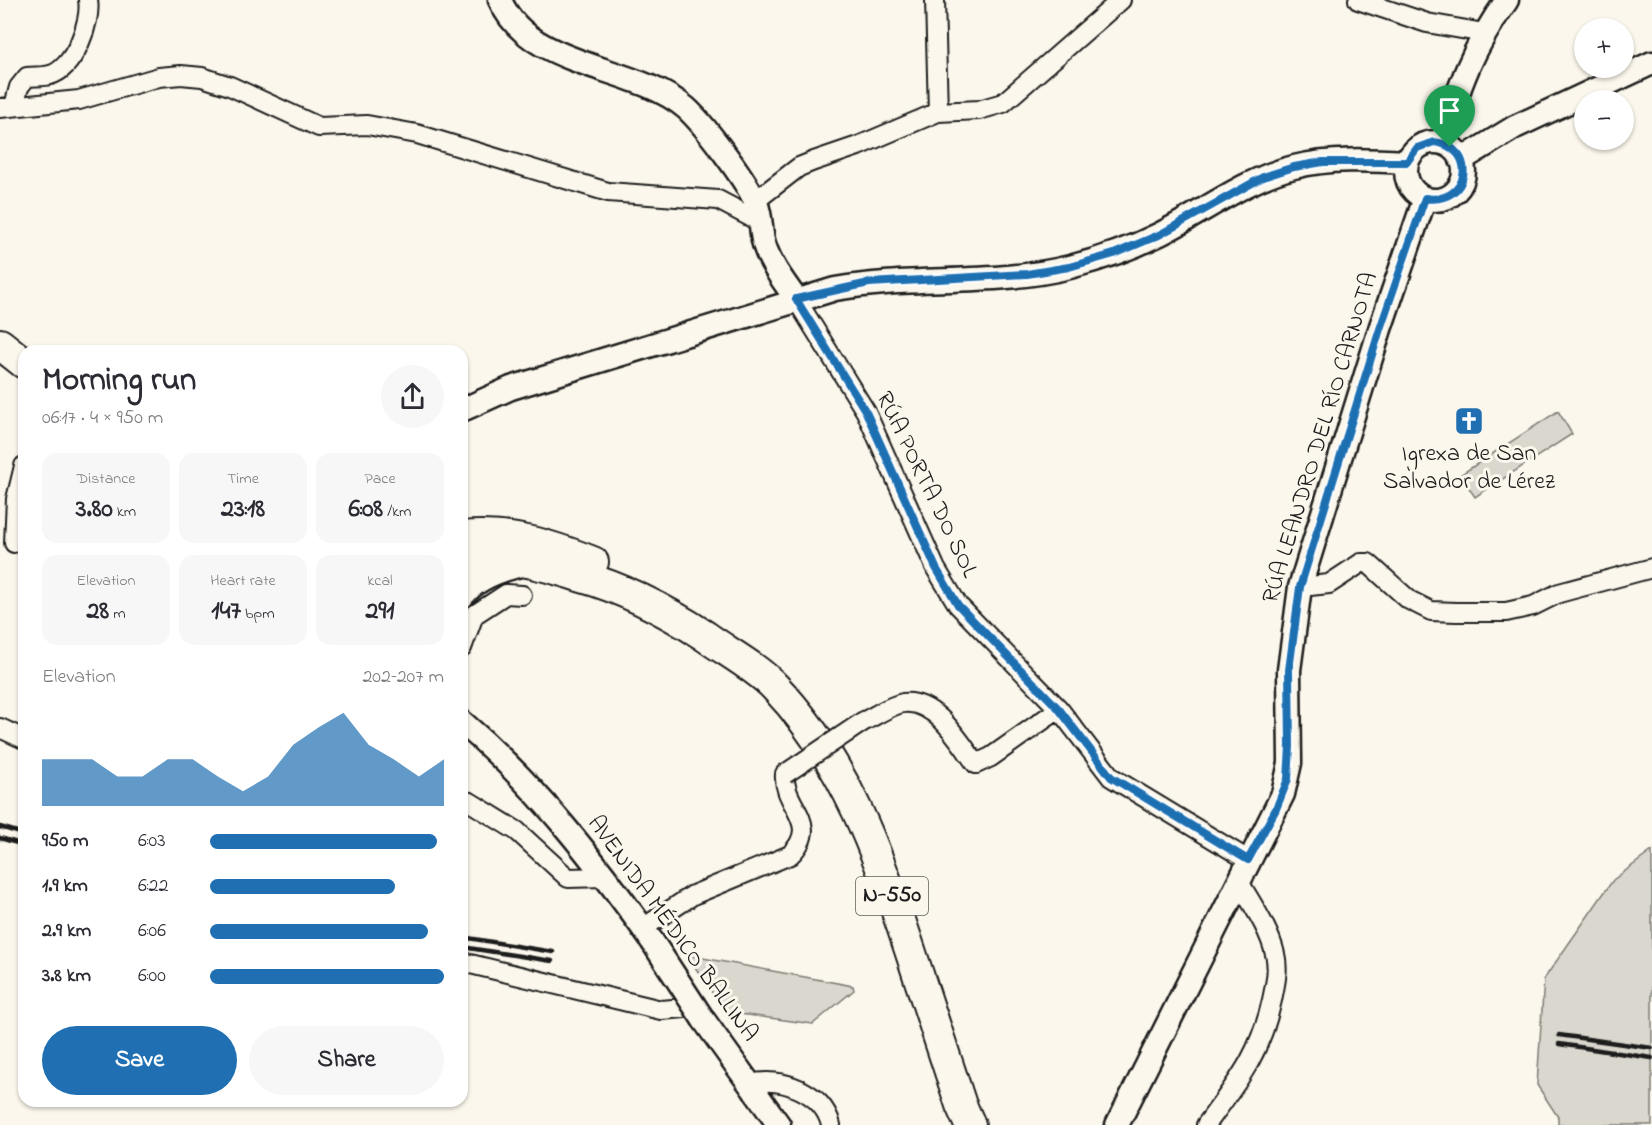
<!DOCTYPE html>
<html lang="en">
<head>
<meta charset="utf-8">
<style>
	body { margin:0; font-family:"Indie Flower",sans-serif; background:#f7f7f7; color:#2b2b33; height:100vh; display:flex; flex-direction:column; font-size:22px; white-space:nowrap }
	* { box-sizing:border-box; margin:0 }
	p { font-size:20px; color:#7c7c81 }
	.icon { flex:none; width:33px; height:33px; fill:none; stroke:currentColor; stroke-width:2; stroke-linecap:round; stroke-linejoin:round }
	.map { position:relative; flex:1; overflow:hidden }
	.sheet { position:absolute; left:18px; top:345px; width:450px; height:762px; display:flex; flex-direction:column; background:#fff; border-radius:18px; box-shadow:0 2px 4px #0004 }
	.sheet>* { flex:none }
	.buttons { position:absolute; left:1574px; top:18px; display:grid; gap:12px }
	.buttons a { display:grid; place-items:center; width:60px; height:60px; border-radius:50%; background:#fff; box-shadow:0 2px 4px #0004; font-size:30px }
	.pin { position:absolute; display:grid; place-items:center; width:51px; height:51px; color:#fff; margin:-62px -26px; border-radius:50% 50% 50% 0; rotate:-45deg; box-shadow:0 0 6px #0007 }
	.pin .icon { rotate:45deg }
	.round { display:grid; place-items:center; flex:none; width:63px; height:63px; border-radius:32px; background:#f7f7f7 }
	.headline { display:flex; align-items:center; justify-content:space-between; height:102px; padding:0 24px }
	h1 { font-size:33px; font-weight:700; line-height:45px }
	.metrics { display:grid; grid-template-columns:repeat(3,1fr); gap:9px; height:102px; padding:6px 24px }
	.metrics div { display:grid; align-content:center; border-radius:15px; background:#f7f7f7; text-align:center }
	.metrics b { font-size:26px; font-weight:700 }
	.metrics small { font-size:16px; font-weight:400 }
	.metrics p { font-size:16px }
	.chart { height:168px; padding:12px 24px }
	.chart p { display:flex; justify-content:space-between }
	.chart svg { width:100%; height:108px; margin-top:6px; fill:#1f6fb2; opacity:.7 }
	.button { display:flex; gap:12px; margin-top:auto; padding:12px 24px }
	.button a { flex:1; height:69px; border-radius:36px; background:#1f6fb2; color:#fff; font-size:24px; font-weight:700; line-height:69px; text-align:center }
	.button a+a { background:#f7f7f7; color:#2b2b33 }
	ul { padding:0 24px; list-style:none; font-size:20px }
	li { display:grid; grid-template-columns:96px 72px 1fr; align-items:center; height:45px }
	li i { height:15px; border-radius:8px; background:#1f6fb2 }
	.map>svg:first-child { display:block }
</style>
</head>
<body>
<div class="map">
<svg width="1652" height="1125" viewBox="0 0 1652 1125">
	<rect width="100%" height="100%" fill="#fbf7ec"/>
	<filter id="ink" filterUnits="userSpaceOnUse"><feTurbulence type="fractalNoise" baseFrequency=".0167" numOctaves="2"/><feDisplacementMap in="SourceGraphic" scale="12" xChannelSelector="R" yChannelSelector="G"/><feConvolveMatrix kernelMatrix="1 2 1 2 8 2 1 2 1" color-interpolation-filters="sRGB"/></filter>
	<g filter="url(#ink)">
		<path fill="#dad7ce" stroke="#7b7a75" stroke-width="1.5" d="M1558,411l14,23 -97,63 -15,-22z
			M1652,851v274h-94v-8l-21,-32 7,-106 69,-99z
			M687,955l166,31 1,4 -41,34 -88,-12z"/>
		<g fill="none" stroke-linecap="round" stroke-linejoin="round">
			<g stroke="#1c1c1c" stroke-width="22">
				<path id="minor" d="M935,0l3,112
					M1358,0l69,23 57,10
					M14,106l5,-19 8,-10c7,-1 16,0 23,-2 24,-6 42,-54 38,-75
					M0,108l79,-8 80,-23 22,-2 21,2 28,9 89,41 48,-2 50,9 191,58 110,8 42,22
					M755,201l44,-34 15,-6 44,-15 80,-34 41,-2 24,-7 118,-103
					M796,299l70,113 70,157 22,36 101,104 52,68 137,83
					M14,543l2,-44 8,-33
					M1300,587l29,-3 32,-21h7l41,37 22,11 25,1h50l27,-6 26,-13 93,-25
					M462,648l12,-33 32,-21 16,1
					M864,721c11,-5 27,-16 39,-18 32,-4 57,39 73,61l15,-7 68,-48
					M0,728l24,11
					M462,801l8,1 47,29 51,47 37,-1
					M643,928l50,-33 97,-40c33,-32 -8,-49 -5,-81
					M462,962l199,48 24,-2 8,-4
					M751,1084c30,-8 72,8 80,41
					M1206,1125c32,-44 54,-70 66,-125 3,-15 7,-30 3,-46 -6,-26 -24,-51 -37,-74"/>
			</g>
			<g stroke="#1c1c1c" stroke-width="27">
				<path id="tertiary" d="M500,0c29,69 134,64 186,108 19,17 60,72 70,95 6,13 4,28 8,41 6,20 20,38 32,55
					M1406 171a29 29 0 1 1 58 0a29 29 0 1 1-58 0Z
					M1442,143c17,-58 30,-94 65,-143
					M1461,160l54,-33 137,-64
					M462,410l49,-22 324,-99c77,-14 159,-3 235,-22 31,-8 62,-19 90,-33 44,-22 85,-55 134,-67 35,-9 77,-7 113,-5
					M462,597c12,-17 36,-26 55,-31
					M462,722c74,63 134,140 190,219
					M703,1019l76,106
					M1117,1125l166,-331 7,-31 -1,-93 11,-83 80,-258 45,-131"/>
			</g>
			<g stroke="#1c1c1c" stroke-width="34">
				<path id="trunk" d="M0,344l24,19
					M462,537c47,-5 87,8 131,25
					M462,573c34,-26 80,-8 117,3 44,12 88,35 126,60 22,16 51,31 70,51 70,73 104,169 135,263 17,52 34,104 51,155l9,20"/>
			</g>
			<use href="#minor" stroke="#fbf7ec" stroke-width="18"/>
			<use href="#tertiary" stroke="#fbf7ec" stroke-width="22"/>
			<use href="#trunk" stroke="#fbf7ec" stroke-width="30"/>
			<path stroke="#1c1c1c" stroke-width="4.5" d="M0,827l24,7
				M0,838l24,7
				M462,937l91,15
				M462,947l90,14
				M1559,1035l93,13
				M1559,1044l93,14"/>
			<g stroke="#1c1c1c" stroke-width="22" stroke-linecap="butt">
				<path id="minor-bridge" d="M785,774l79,-53"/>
			</g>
			<g stroke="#1c1c1c" stroke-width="27" stroke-linecap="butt">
				<path id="tertiary-bridge" d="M652,941l51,78"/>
			</g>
			<use href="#minor-bridge" stroke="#fbf7ec" stroke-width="18"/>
			<use href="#tertiary-bridge" stroke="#fbf7ec" stroke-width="22"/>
		</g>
	</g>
	<g fill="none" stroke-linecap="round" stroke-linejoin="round" filter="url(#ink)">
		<g stroke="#fff" stroke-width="12">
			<path id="route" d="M1434,142c45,5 36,64 -9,56l-45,131 -80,258 -11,83 1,76 -2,33 -12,30 -28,51 -137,-83 -52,-68 -101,-104 -22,-37 -70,-156 -70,-113 73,-16 158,-9 42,-7 45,-13 45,-19 104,-58 31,-10 29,-5h84l10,-14z"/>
		</g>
		<use href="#route" stroke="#1f6fb2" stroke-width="8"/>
	</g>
	<defs>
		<g id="church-square" transform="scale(1.5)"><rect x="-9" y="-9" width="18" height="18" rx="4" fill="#1f6fb2" stroke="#fbf7ec"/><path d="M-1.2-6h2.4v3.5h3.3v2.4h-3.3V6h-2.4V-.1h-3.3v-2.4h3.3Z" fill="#fff"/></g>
	</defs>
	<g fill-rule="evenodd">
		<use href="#church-square" x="1469" y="421"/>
	</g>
	<g text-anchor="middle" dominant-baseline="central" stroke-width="6" stroke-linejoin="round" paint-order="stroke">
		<rect fill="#fbf7ec" stroke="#5f5e5a" stroke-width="1.5" x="856" y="877" width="72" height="38" rx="4.5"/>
		<g font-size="22" font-weight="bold" fill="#1c1c1c">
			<text x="892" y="896">N-550</text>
		</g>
		<g font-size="24" fill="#1c1c1c" stroke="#fbf7ec">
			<text transform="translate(1321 438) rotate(-73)">RÚA LEANDRO DEL RÍO CARNOTA</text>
			<text transform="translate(926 485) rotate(64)">RÚA PORTA DO SOL</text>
			<text transform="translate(672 929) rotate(54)">AVENIDA MÉDICO BALLINA</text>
		</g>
		<g font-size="24" fill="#1c1c1c" stroke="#fbf7ec">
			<text x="1469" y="454">Igrexa de San<tspan x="1469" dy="28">Salvador de Lérez</tspan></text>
		</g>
	</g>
</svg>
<div class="buttons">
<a>+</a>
<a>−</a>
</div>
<div class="pin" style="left:1450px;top:147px;background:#1e9e55"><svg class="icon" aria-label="arrive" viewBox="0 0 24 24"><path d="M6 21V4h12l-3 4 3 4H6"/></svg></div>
<section class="sheet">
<div class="headline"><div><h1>Morning run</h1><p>06:17 · 4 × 950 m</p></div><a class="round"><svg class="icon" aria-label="share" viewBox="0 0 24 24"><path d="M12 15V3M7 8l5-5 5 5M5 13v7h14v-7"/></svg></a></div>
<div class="metrics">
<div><p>Distance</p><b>3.80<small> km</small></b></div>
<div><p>Time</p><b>23:18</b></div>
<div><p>Pace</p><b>6:08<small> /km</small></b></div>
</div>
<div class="metrics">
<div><p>Elevation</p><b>28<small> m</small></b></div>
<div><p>Heart rate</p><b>147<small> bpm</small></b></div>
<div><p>kcal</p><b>291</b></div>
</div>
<div class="chart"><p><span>Elevation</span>202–207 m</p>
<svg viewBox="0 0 160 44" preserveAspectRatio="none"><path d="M0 44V25L10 25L20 25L30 32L40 32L50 25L60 25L70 32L80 38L90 32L100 19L110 12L120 6L130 19L140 25L150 32L160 25V44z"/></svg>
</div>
<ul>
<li><b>950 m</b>6:03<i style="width:97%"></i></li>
<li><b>1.9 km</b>6:22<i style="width:79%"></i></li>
<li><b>2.9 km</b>6:06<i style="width:93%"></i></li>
<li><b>3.8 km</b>6:00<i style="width:100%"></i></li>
</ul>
<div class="button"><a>Save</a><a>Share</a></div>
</section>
</div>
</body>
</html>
